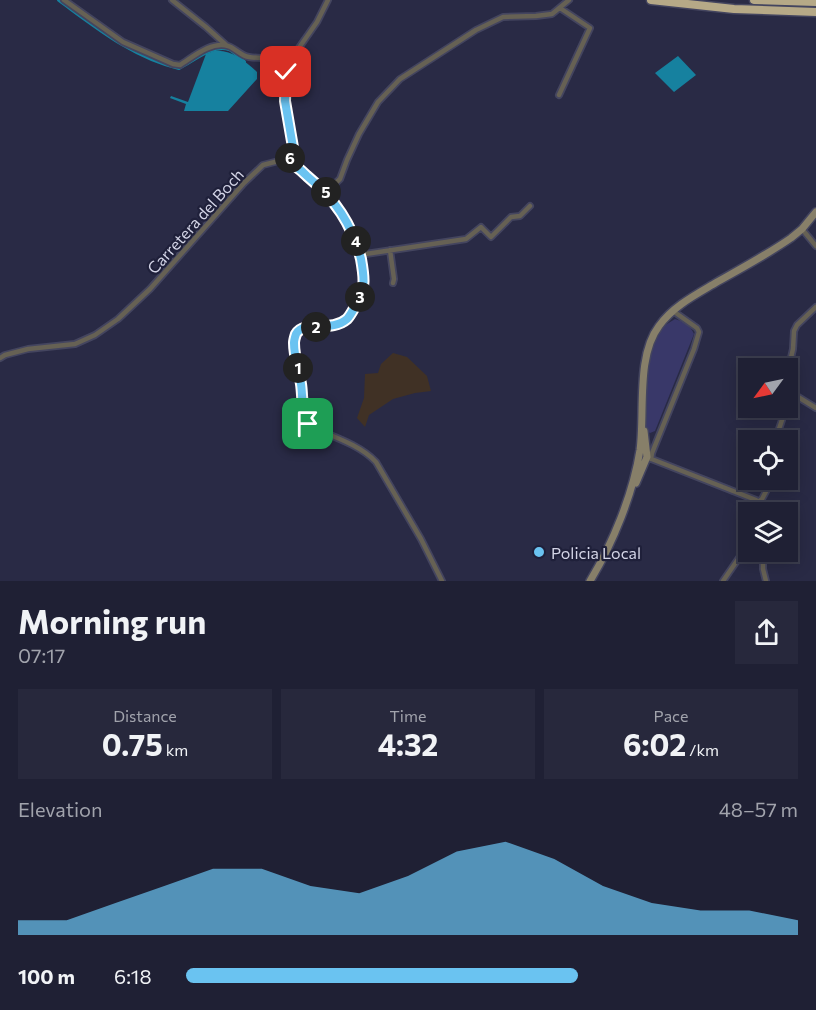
<!DOCTYPE html>
<html lang="en">
<head>
<meta charset="utf-8">
<style>
	body { margin:0; font-family:Commissioner,sans-serif; background:#27283c; color:#f1f3f6; height:100vh; display:flex; flex-direction:column; font-size:22px; white-space:nowrap }
	* { box-sizing:border-box; margin:0 }
	p { font-size:20px; color:#a1a3ac }
	.icon { flex:none; width:33px; height:33px; fill:none; stroke:currentColor; stroke-width:2; stroke-linecap:round; stroke-linejoin:round }
	.map { position:relative; height:581px; overflow:hidden }
	.side { display:flex; flex-direction:column; background:#1f2034; flex:1 }
	.side>* { flex:none }
	.needle { width:39px; rotate:237deg }
	.fabs { position:absolute; left:738px; top:358px; display:grid; gap:12px }
	.fabs a { display:grid; place-items:center; width:60px; height:60px; border-radius:0px; background:#1f2034; box-shadow:0 3px 15px #0003,0 0 0 2px #3c3e4f; font-size:30px }
	.pin { position:absolute; display:grid; place-items:center; width:51px; height:51px; color:#fff; margin:-26px; border-radius:12px; box-shadow:0 3px 9px #0006 }
	.km { position:absolute; width:30px; height:30px; margin:-15px; border-radius:50%; background:#222; color:#fff; font-size:16px; line-height:30px; text-align:center }
	.round { display:grid; place-items:center; flex:none; width:63px; height:63px; border-radius:0px; background:#27283c }
	.head { display:flex; align-items:center; justify-content:space-between; height:102px; padding:0 18px }
	h1 { font-size:33px; font-weight:700; line-height:45px }
	.stats { display:grid; grid-template-columns:repeat(3,1fr); gap:9px; height:102px; padding:6px 18px }
	.stats div { display:grid; align-content:center; border-radius:0px; background:#27283c; text-align:center }
	.stats b { font-size:30px; font-weight:700 }
	.stats small { font-size:16px; font-weight:400 }
	.stats p { font-size:16px }
	.chart { height:168px; padding:12px 18px }
	.chart p { display:flex; justify-content:space-between }
	.chart svg { width:100%; height:108px; margin-top:6px; fill:#6ac3f1; opacity:.7 }
	ul { padding:0 18px; list-style:none; font-size:20px }
	li { display:grid; grid-template-columns:96px 72px 1fr; align-items:center; height:45px }
	li i { height:15px; border-radius:8px; background:#6ac3f1 }
	.map>svg:first-child { display:block }
</style>
</head>
<body>
<div class="map">
<svg width="816" height="581" viewBox="0 0 816 581">
	<rect width="100%" height="100%" fill="#292a45"/>
	<path fill="#403125" d="M393,353l14,4 20,19 4,15 -16,2 -22,6 -24,16 -4,12 -8,-9 7,-20 1,-24 13,-1 3,-9z"/>
	<path fill="#393869" d="M675,319c8,2 16,7 19,15l-39,97 -5,2 -3,-2 -1,-4c1,-28 -4,-79 17,-100 3,-3 8,-5 12,-8z"/>
	<path fill="#16819f" d="M214,51c17,-2 31,10 43,21v7l-29,32h-44l2,-7 -16,-6 1,-2 17,6 18,-48z
		M678,56l18,19 -22,17 -19,-19z"/>
	<g fill="none" stroke-linecap="round" stroke-linejoin="round">
		<path stroke="#16819f" stroke-width="4" d="M59,0c37,27 75,58 120,68 14,-7 33,-24 50,-19 5,2 11,9 15,13"/>
		<g stroke="#44455f" stroke-width="8">
			<path id="street" d="M64,0l59,42 50,22 7,1c13,-8 31,-24 48,-19 7,2 13,10 21,11 17,3 25,-4 39,12
				M172,0l34,27 20,18
				M559,95l31,-67 -30,-20
				M285,160c9,4 15,9 22,15 27,23 45,49 53,83 5,21 6,29 -5,48 -2,4 -4,8 -7,11 -16,17 -40,3 -51,16 0,0 -3,7 -3,8 -2,14 6,31 8,45 1,10 0,22 3,32 1,5 4,7 8,10 21,9 47,17 63,34l45,77 21,42
				M326,192l14,-13 7,-19 12,-26 19,-32 22,-23 76,-49 27,-13 33,-1 16,-2 17,-14
				M802,229l14,17
				M390,250l4,29 -1,4
				M359,255l107,-16 15,-12 10,10 20,-20 9,-1 10,-10
				M0,358l5,-3 23,-6 47,-5 20,-9 23,-16 32,-30 94,-106 19,-18 27,-7 4,-4 -9,-53 1,-29 10,-20 21,-30 11,-22
				M790,392l26,16
				M788,403l2,-7v-34l3,-13 1,-18 3,-6 19,-18
				M775,441l11,-33
				M649,458l107,42 3,4v9
				M651,459l1,-6 42,-104 5,-17 -2,-4 -24,-17
				M758,502l4,-3 10,-19
				M762,552l1,5v12l3,12
				M723,581l20,-29 5,-13"/>
		</g>
		<g stroke="#44455f" stroke-width="10">
			<path id="secondary" d="M636,483l11,-26 -3,-26
				M590,581c23,-38 43,-87 50,-131 5,-37 -4,-94 19,-124 14,-20 38,-32 58,-44 25,-14 51,-28 74,-44l11,-9 14,-17"/>
		</g>
		<g stroke="#44455f" stroke-width="11">
			<path id="highway" d="M651,0l83,9 82,3
				M754,0l62,2"/>
		</g>
		<use href="#street" stroke="#666154" stroke-width="4.5"/>
		<use href="#secondary" stroke="#877f69" stroke-width="7"/>
		<use href="#highway" stroke="#b6a987" stroke-width="8"/>
	</g>
	<g fill="none" stroke-linecap="round" stroke-linejoin="round">
		<g stroke="#fff" stroke-width="12">
			<path id="route" d="M286,72l-1,29 9,52 -4,5 -5,2c9,4 15,9 22,16 28,23 45,48 54,83 3,17 5,29 -4,44 -3,5 -6,12 -10,16 -16,14 -42,0 -51,15 -1,3 -2,7 -2,9 0,14 5,28 7,41 2,13 0,28 7,40"/>
		</g>
		<use href="#route" stroke="#6ac3f1" stroke-width="8"/>
	</g>
	<circle fill="#6ac3f1" stroke="#1f203a" stroke-width="2" cx="539" cy="552" r="6"/>
	<g text-anchor="middle" dominant-baseline="central" stroke-width="4.5" stroke-linejoin="round" paint-order="stroke">
		<g font-size="16" fill="#d3d4e6" stroke="#1f203a">
			<text transform="translate(195 221) rotate(-48)">Carretera del Boch</text>
		</g>
		<g font-size="16" fill="#d3d4e6" stroke="#1f203a" text-anchor="start">
			<text x="551" y="552">Policia Local</text>
		</g>
	</g>
</svg>
<div class="fabs">
<a><svg class="needle" viewBox="-14 -14 28 28"><path d="M0-13l5 13h-10z" fill="#e53935"/><path d="M0 13l5-13h-10z" fill="#a1a3ac"/></svg></a>
<a><svg class="icon" aria-label="locate" viewBox="0 0 24 24"><circle cx="12" cy="12" r="6"/><path d="M12 2v4M12 18v4M2 12h4M18 12h4"/></svg></a>
<a><svg class="icon" aria-label="layers" viewBox="0 0 24 24"><path d="M12 4l9 5-9 5-9-5zM3 14l9 5 9-5"/></svg></a>
</div>
<div class="pin" style="left:308px;top:424px;background:#1e9e55"><svg class="icon" aria-label="arrive" viewBox="0 0 24 24"><path d="M6 21V4h12l-3 4 3 4H6"/></svg></div>
<div class="pin" style="left:286px;top:72px;background:#d93025"><svg class="icon" aria-label="check" viewBox="0 0 24 24"><path d="M5 12l5 5 9-10"/></svg></div>
<b class="km" style="left:298px;top:368px">1</b>
<b class="km" style="left:316px;top:327px">2</b>
<b class="km" style="left:360px;top:297px">3</b>
<b class="km" style="left:356px;top:241px">4</b>
<b class="km" style="left:326px;top:192px">5</b>
<b class="km" style="left:290px;top:158px">6</b>
</div>
<section class="side">
<div class="head"><div><h1>Morning run</h1><p>07:17</p></div><a class="round"><svg class="icon" aria-label="share" viewBox="0 0 24 24"><path d="M12 15V3M7 8l5-5 5 5M5 13v7h14v-7"/></svg></a></div>
<div class="stats">
<div><p>Distance</p><b>0.75<small> km</small></b></div>
<div><p>Time</p><b>4:32</b></div>
<div><p>Pace</p><b>6:02<small> /km</small></b></div>
</div>
<div class="chart"><p><span>Elevation</span>48–57 m</p>
<svg viewBox="0 0 160 44" preserveAspectRatio="none"><path d="M0 44V38L10 38L20 31L30 24L40 17L50 17L60 24L70 27L80 20L90 10L100 6L110 13L120 24L130 31L140 34L150 34L160 38V44z"/></svg>
</div>
<ul>
<li><b>100 m</b>6:18<i style="width:64%"></i></li>
</ul>
</section>
</body>
</html>
